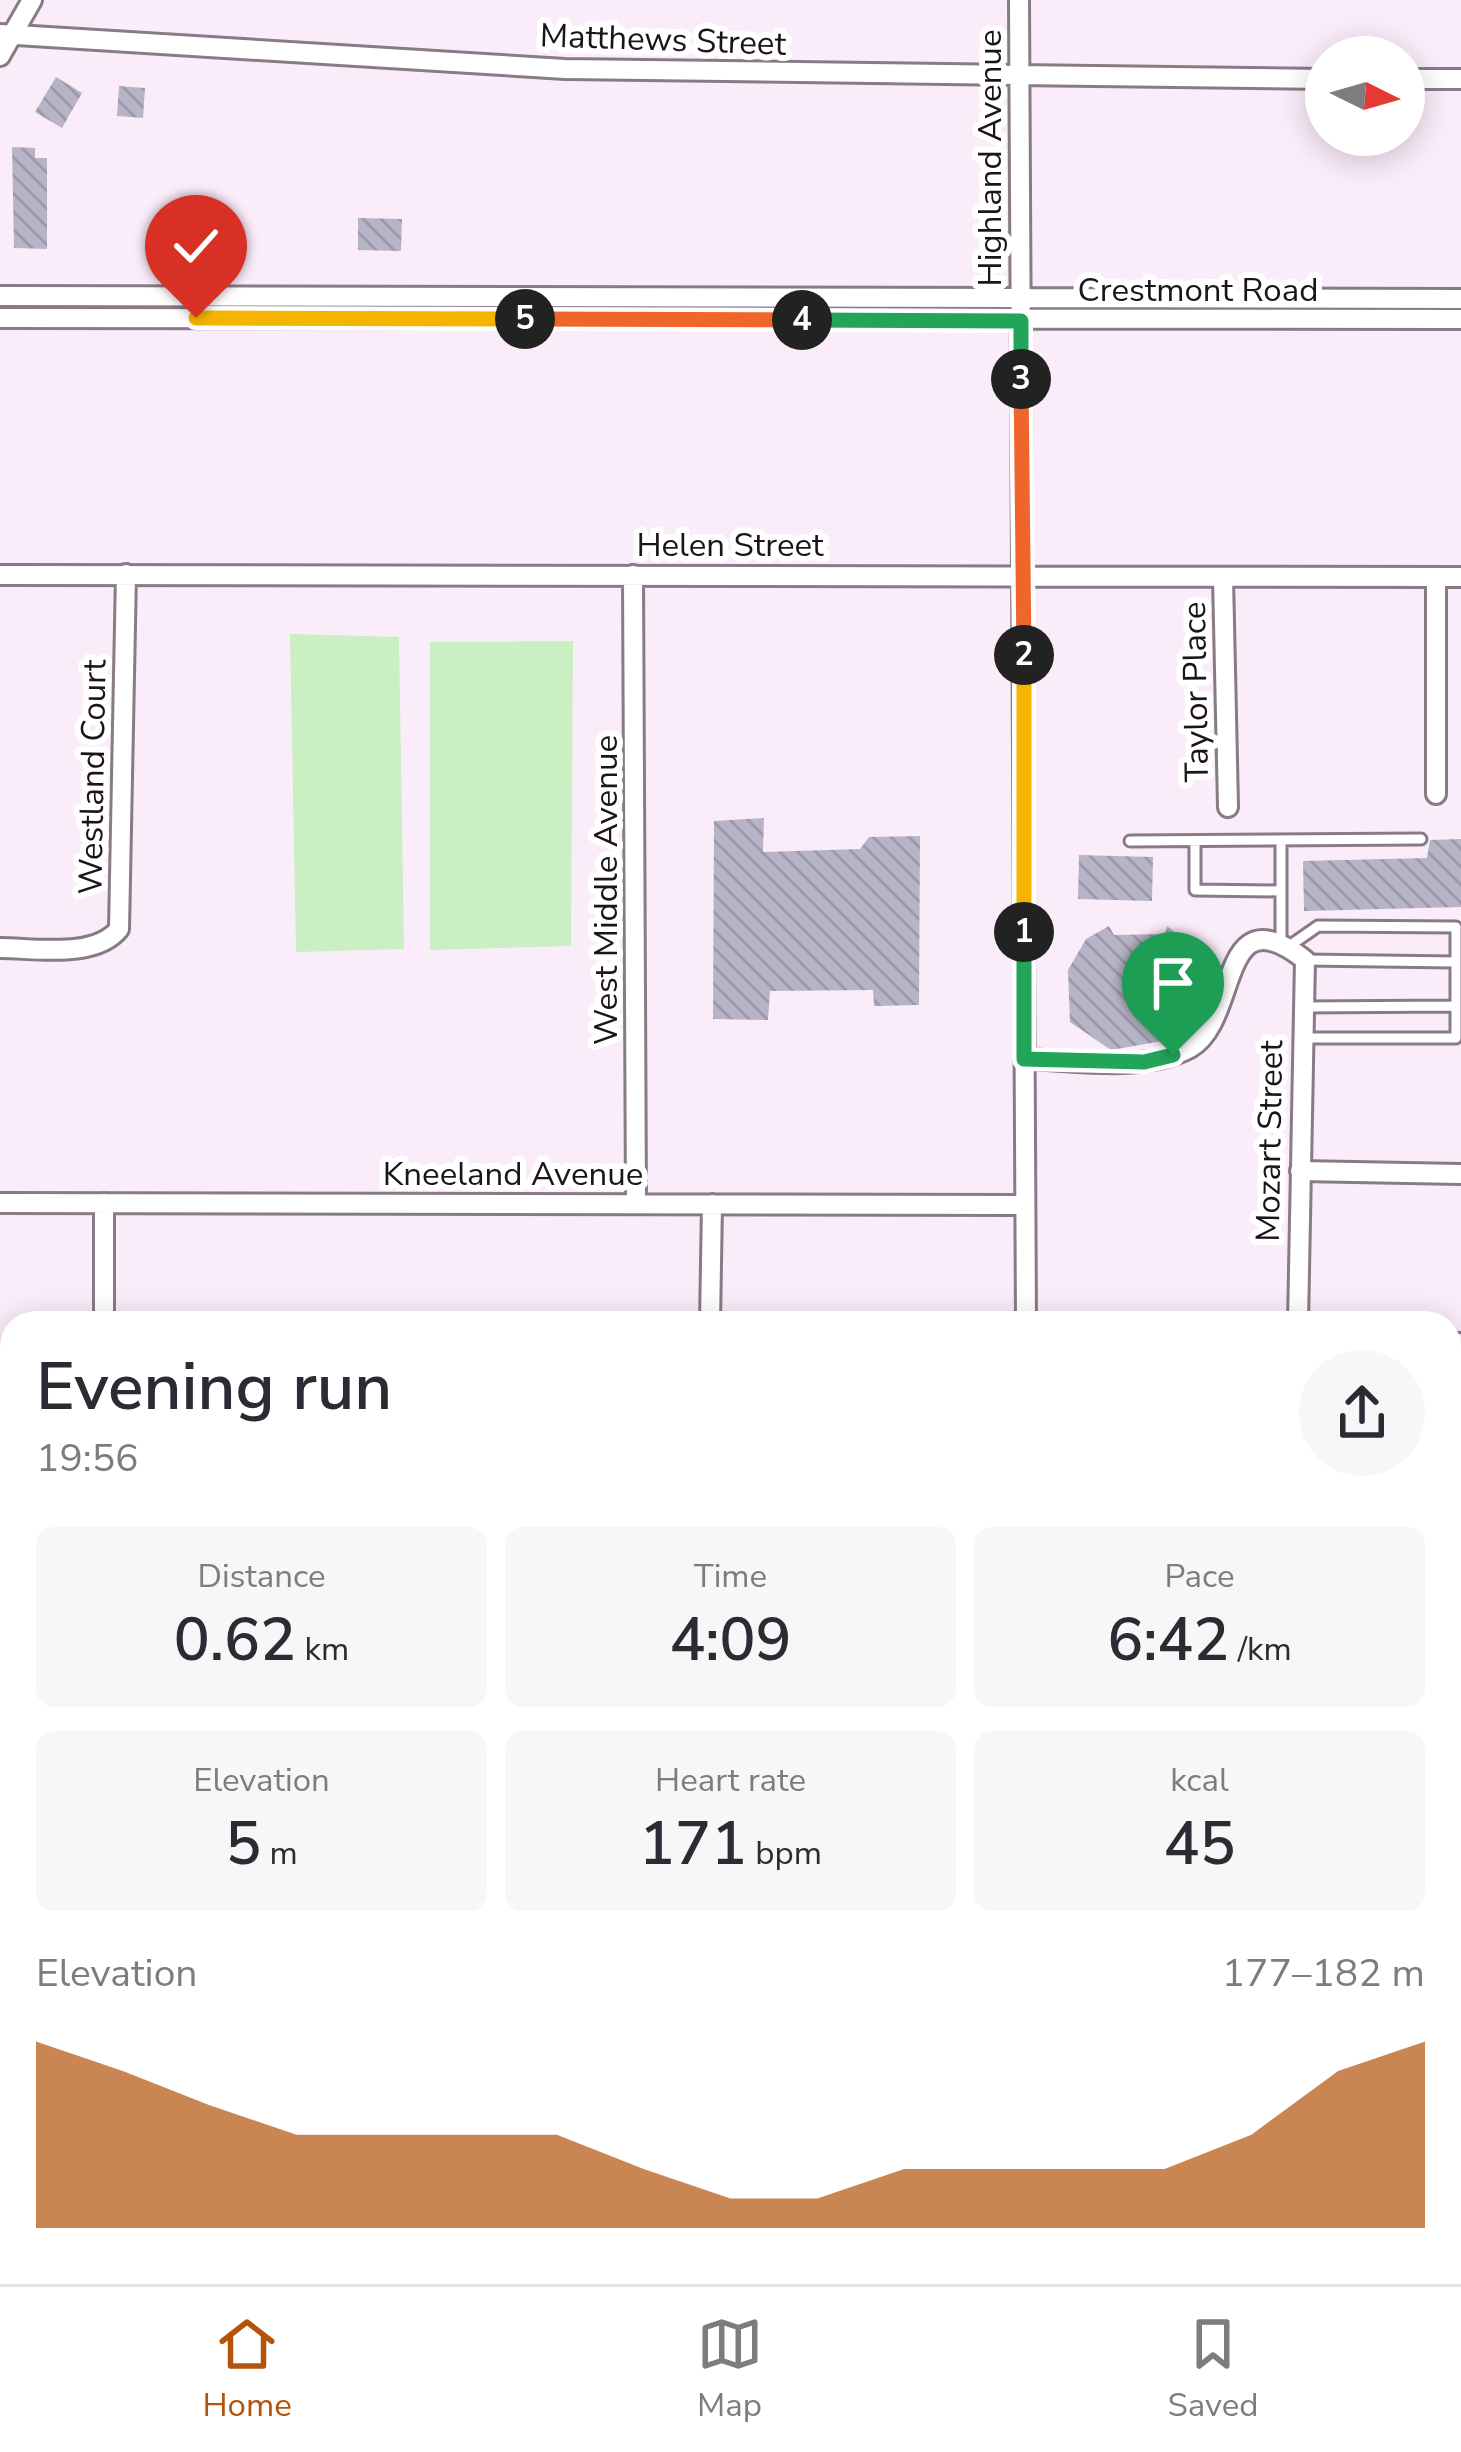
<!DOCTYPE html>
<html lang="en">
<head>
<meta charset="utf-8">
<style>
	body { margin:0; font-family:"Nunito Sans",sans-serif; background:#f7f7f7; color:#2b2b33; height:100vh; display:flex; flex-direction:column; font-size:45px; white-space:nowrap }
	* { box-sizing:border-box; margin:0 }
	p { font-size:39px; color:#7c7c81 }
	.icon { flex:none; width:66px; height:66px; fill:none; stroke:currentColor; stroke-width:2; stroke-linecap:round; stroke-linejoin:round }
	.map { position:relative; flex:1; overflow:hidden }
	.panel { position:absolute; left:0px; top:1311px; width:1461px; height:975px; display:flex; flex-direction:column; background:#fff; border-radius:36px 36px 0 0; box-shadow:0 6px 30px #0003 }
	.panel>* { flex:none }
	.needle { width:78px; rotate:95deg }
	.tools { position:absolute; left:1305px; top:36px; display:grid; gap:24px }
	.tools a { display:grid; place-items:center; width:120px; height:120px; border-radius:50%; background:#fff; box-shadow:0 6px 30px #0003; font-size:60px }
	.pin { position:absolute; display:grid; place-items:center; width:102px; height:102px; color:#fff; margin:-123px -51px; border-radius:50% 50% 50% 0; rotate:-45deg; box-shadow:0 0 12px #0007 }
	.pin .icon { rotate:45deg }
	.km { position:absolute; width:60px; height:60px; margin:-30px; border-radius:50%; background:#222; color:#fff; font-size:33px; line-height:60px; text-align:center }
	.round { display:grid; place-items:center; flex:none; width:126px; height:126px; border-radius:63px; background:#f7f7f7 }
	.summary { display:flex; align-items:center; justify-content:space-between; height:204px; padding:0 36px }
	h1 { font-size:66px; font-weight:600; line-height:90px }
	.metrics { display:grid; grid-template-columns:repeat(3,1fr); gap:18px; height:204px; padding:12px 36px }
	.metrics div { display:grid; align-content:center; border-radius:18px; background:#f7f7f7; text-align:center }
	.metrics b { font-size:60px; font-weight:600 }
	.metrics small { font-size:33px; font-weight:400 }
	.metrics p { font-size:33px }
	.chart { height:336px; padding:24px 36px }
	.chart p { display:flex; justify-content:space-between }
	.chart svg { width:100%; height:216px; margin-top:12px; fill:#b45309; opacity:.7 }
	.menu { display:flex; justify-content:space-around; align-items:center; height:168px; border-top:3px solid #e1e1e2; background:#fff; font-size:33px; color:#7c7c81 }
	.menu a { display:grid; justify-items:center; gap:6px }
	.menu .active { color:#b45309 }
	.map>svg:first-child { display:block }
</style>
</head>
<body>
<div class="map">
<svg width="1461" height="2284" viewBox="0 0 1461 2284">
	<defs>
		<pattern id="grass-tufts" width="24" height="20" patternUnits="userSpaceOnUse" patternTransform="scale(3)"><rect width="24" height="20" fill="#caf0c1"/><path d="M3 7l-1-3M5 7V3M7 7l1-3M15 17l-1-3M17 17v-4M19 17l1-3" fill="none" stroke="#adcda5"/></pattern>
		<pattern id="water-ripples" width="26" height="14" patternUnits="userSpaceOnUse" patternTransform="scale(3)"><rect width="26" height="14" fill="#9bd7f5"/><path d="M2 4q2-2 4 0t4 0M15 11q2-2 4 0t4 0" fill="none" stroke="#85b8d1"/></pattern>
		<pattern id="building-back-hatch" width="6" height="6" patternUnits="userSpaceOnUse" patternTransform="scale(3)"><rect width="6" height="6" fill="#b6b4c6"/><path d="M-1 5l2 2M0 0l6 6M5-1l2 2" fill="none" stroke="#9c9aaa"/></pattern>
	</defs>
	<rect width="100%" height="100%" fill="#fbecfa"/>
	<path fill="url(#grass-tufts)" d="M161,2274h816l-9,10h-807z
		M1143,2274h134l11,10h-154z"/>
	<path fill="#caf0c1" d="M290,634l109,3 5,312 -108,3z
		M573,641l-2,305 -141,4v-308z
		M187,2274h165v10h-164z"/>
	<path fill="url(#water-ripples)" d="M352,2274h130l-1,9 -129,1z"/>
	<path fill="url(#building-back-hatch)" d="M56,77l26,16 -20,35 -27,-16z
		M119,86l26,2 -2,30 -26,-2z
		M12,147l23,1v10h12v91l-33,-1z
		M358,218l44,1 -1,32 -43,-1z
		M764,818l-1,34 97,-3 9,-12 51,-1 -1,169 -45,1 -1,-16 -103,1 -2,29 -55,-1 1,-198z
		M1461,839v68l-157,4 -1,-50 124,-3 3,-18z
		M1079,855l74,2 -1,44 -74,-2z
		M1109,926l5,9 51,-1 2,-8 18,14 16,32v34l-21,32 -69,12 -41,-28 -2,-52 18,-31z"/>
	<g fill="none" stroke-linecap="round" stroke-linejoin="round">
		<g stroke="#887b87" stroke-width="15">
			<path id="lane" d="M1130,841l291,-2
				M1195,842v48l86,1
				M1281,843v98
				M1288,947l30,-21 138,1v111h-154
				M1305,960l149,2
				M1303,1007l152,-1"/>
		</g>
		<g stroke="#887b87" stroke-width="24">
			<path id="street" d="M1019,0l7,1323
				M0,34l565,35 761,10
				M0,56l32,-56
				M1404,79h57
				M0,296l1461,3
				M0,318l1461,1
				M0,575l1461,2
				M633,575l3,629
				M1223,577l5,230
				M1436,577v217
				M0,948c35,0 95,11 119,-19l7,-355
				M1024,1059c52,1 119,14 166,-11 50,-28 27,-157 115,-88l-7,363
				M1300,1171l161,3
				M0,1203l1025,2
				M104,1323v-120
				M710,1323l2,-119
				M1449,1343h12
				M0,1476h12
				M1449,1622l12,11
				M1449,1902l12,-14
				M138,2274v10
				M1295,2274l12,10
				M1114,2284l8,-10"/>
		</g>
		<g stroke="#887b87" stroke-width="33">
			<path id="secondary" d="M0,1753h12
				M1449,2015l12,11"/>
		</g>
		<path stroke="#aea2ad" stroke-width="3" stroke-dasharray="12 6" stroke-linecap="butt" d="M161,2274v10
			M568,2278l59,-1
			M626,2284l2,-10
			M938,2284l9,-10"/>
		<use href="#lane" stroke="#fff" stroke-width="9"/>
		<use href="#street" stroke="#fff" stroke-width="18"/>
		<use href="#secondary" stroke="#f9f0f1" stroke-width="27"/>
	</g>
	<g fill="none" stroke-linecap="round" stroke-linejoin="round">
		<g stroke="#fff" stroke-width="24">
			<path id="split-1" d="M1024,932v127l120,3 29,-7"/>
		</g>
		<g stroke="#fff" stroke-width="24">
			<path id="split-2" d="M1024,932v-277"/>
		</g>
		<g stroke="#fff" stroke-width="24">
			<path id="split-3" d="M1021,379l3,276"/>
		</g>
		<g stroke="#fff" stroke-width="24">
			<path id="split-4" d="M802,320l219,1v58"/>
		</g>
		<g stroke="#fff" stroke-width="24">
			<path id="split-5" d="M525,319l277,1"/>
		</g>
		<g stroke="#fff" stroke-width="24">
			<path id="split-6" d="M196,318l329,1"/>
		</g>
		<use href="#split-1" stroke="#22a559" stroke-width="15"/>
		<use href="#split-2" stroke="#f5b400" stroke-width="15"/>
		<use href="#split-3" stroke="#f0652b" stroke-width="15"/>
		<use href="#split-4" stroke="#22a559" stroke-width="15"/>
		<use href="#split-5" stroke="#f0652b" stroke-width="15"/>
		<use href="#split-6" stroke="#f5b400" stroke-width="15"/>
	</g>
	<g text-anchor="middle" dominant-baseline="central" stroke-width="12" stroke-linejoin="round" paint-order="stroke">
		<g font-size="33" fill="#1b151a" stroke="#fff">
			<text transform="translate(663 40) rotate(2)">Matthews Street</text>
			<text transform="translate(990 158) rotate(-90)">Highland Avenue</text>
			<text x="1198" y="290">Crestmont Road</text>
			<text x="730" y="545">Helen Street</text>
			<text transform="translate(1196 692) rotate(-91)">Taylor Place</text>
			<text transform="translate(93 777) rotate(-89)">Westland Court</text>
			<text transform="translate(606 890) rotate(-90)">West Middle Avenue</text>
			<text transform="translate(1270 1141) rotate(-89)">Mozart Street</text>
			<text x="513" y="1174">Kneeland Avenue</text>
		</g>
	</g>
</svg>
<div class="tools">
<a><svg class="needle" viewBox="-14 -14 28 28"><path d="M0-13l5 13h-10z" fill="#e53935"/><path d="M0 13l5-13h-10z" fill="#7c7c81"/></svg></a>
</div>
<div class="pin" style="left:1173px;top:1055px;background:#1e9e55"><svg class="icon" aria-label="arrive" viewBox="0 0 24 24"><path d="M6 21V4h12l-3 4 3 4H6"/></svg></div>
<div class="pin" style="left:196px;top:318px;background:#d93025"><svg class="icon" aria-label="check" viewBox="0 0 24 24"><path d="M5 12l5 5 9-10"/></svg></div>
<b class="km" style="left:1024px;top:932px">1</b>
<b class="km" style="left:1024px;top:655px">2</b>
<b class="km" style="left:1021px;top:379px">3</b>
<b class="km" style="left:802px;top:320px">4</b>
<b class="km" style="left:525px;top:319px">5</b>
<section class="panel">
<div class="summary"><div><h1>Evening run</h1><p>19:56</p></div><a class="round"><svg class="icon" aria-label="share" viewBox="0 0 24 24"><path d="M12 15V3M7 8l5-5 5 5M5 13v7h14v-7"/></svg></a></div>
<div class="metrics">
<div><p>Distance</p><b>0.62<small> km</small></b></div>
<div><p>Time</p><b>4:09</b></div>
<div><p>Pace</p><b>6:42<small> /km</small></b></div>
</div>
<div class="metrics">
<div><p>Elevation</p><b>5<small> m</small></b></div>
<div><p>Heart rate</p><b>171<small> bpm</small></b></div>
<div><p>kcal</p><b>45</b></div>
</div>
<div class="chart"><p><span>Elevation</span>177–182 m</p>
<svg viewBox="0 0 160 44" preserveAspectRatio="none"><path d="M0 44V6L10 12L20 19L30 25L40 25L50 25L60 25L70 32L80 38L90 38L100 32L110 32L120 32L130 32L140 25L150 12L160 6V44z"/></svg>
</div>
</section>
</div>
<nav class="menu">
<a class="active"><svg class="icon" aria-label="home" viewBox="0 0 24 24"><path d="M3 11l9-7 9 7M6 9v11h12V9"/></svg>Home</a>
<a><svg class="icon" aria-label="map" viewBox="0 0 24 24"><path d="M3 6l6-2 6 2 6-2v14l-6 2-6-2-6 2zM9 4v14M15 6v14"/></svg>Map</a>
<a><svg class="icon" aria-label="saved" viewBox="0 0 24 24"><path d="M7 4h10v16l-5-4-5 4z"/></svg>Saved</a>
</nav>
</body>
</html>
